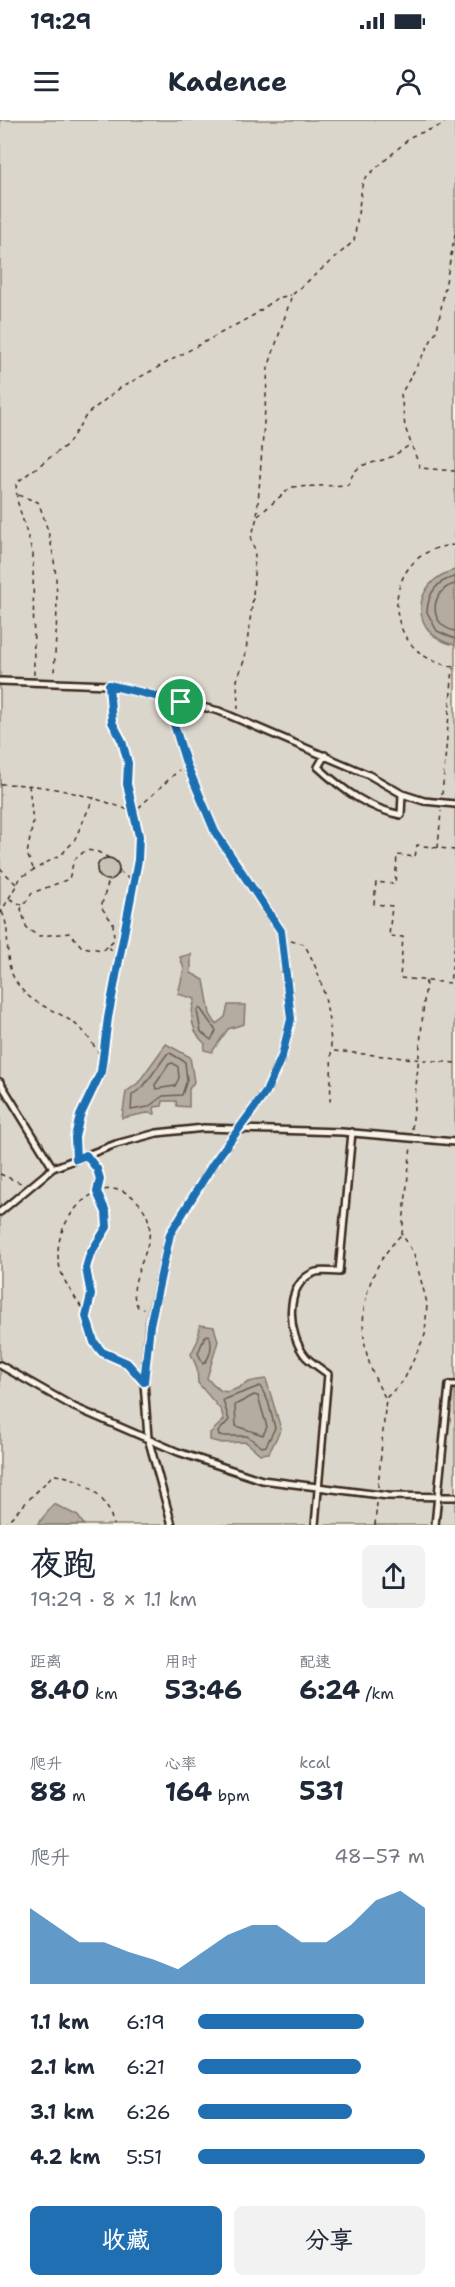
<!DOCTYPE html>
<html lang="zh">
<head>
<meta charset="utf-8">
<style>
	body { margin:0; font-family:"Shantell Sans","LXGW WenKai TC",sans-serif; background:#f2f2f3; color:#1f2937; height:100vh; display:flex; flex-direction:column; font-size:22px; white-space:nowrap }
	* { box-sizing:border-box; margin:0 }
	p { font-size:20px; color:#747a83 }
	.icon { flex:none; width:33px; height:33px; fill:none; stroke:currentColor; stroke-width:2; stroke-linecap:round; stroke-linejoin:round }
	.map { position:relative; height:1405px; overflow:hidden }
	.details { display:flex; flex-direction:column; background:#fff; flex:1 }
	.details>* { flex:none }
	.pin { position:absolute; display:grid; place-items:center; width:51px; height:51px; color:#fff; margin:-26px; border:3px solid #fff; border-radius:50%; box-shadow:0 2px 6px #0007 }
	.round { display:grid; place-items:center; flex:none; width:63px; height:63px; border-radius:9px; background:#f2f2f3 }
	.summary { display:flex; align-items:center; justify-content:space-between; height:102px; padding:0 30px }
	h1 { font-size:33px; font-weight:700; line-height:45px }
	.figures { display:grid; grid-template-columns:repeat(3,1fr); gap:9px; height:102px; padding:6px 30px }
	.figures div { display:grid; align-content:center }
	.figures b { font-size:26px; font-weight:700 }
	.figures small { font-size:16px; font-weight:400 }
	.figures p { font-size:16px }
	.chart { height:168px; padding:12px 30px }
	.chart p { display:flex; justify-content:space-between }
	.chart svg { width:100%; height:108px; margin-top:6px; fill:#1f6fb2; opacity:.7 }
	.cta { display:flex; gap:12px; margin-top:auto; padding:12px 30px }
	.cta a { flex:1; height:69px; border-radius:9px; background:#1f6fb2; color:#fff; font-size:24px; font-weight:700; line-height:69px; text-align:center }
	.cta a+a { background:#f2f2f3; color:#1f2937 }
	ul { padding:0 30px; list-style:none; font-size:20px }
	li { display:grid; grid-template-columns:96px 72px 1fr; align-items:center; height:45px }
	li i { height:15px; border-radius:8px; background:#1f6fb2 }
	.status { display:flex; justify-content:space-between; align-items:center; height:42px; padding:0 30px; background:#fff; direction:ltr }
	.status svg { height:16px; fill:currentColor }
	header { display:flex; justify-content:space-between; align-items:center; height:78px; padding:0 30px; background:#fff; font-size:27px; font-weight:700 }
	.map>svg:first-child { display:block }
</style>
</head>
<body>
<div class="status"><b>19:29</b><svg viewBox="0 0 49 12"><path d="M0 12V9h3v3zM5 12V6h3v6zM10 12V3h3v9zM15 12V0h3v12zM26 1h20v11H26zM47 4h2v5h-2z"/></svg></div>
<header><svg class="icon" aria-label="menu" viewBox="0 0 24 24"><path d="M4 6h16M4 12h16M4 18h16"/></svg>Kadence<svg class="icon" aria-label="person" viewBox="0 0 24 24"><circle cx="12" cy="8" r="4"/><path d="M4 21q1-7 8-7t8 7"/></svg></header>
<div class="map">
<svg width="455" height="1405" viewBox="0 0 455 1405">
	<rect width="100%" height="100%" fill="#f7f3e8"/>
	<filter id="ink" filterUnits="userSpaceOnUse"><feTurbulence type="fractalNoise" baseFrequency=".0167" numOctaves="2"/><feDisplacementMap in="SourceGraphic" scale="12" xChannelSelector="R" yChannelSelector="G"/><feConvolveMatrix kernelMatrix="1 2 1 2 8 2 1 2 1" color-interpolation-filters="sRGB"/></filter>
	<g filter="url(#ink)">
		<path fill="#dbd6cb" stroke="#8b8074" stroke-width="1.5" d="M0,0h455v1405h-455z"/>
		<path fill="#b4aca0" stroke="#84786c" stroke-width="1.5" d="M455,450v75c-46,-9 -45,-64 0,-75z
			M191,834v19l13,7 6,34 6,10 9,-7 3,-12h17l-1,19 -16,5 -16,23 -8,-2 1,-6c-13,-12 -16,-28 -10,-45l-17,-5 6,-25 -4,-12z
			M166,924l24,13 4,25 -5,7v18l-12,-1 -1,-5h-13l-1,5 -8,1 1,7 -8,-1 -25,5 4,-26 12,-9z
			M200,1205l14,2 4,14 -11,37c15,19 22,16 40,5 5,-3 13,-3 19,-4l15,50 -12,24 -9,1 -14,-12 -25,1 -11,-3v-7l14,-13 -3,-10 -23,-27 -1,-15 -6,-14 7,-14z
			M54,1384l24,12 6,9h-47z"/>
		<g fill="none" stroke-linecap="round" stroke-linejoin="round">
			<path stroke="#6b5e52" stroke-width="1.5" d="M455,457c-19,4 -27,16 -28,35l10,19 18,8
				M455,464c-26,6 -27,42 0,47
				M200,888l16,23 -5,9 -10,-8 -4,-21z
				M170,933l15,9 2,18 -5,15 -19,1 -15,11 -17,3 1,-15 11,-8 24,-33z
				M173,943l5,4 1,11 -4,8 -19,3 -1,-4 14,-21z
				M209,1215c4,8 2,23 -6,29l-5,-11 7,-17z
				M260,1266l8,15 7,27 -9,18 -4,1 -15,-11h-28l-1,-4 11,-12 -6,-20z
				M254,1275l4,1 9,31 -4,8 -27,-9 -1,-21z"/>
		</g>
		<path fill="#c8c1b6" stroke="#3b2a1e" stroke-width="1.5" d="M97 749a11 11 0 1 1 22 0a11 11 0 1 1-22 0Z"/>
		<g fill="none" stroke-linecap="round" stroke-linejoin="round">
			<g stroke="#3b2a1e" stroke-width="10">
				<path id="lane" d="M0,561l109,4 110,26 150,64 33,19 22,7 31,3
					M325,635l-7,12c25,23 49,41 83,48l1,-21
					M0,962l53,86 -53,44
					M53,1048l63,-24 41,-11 47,-5 138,4 113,10
					M0,1245l74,42 104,45 84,28 126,16 67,1
					M172,1405l-24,-87 -4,-56 5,-57 21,-91 43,-70 53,-72 16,-36 9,-37 -10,-88 -66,-99 -29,-69 -12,-39 7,-22
					M315,1405l13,-151c-7,-5 -16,-11 -22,-17 -19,-22 -23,-75 10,-85 7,-2 16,0 23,0l13,-140
					M435,1405l14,-140h6"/>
			</g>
			<path stroke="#3b2a1e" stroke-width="1.5" stroke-dasharray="4.5 4.5" stroke-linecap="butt" d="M455,114l-18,96 -36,64 4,33 15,41 35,3
				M18,375l20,7c25,62 19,108 16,172
				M258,396l33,-29 57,-2c9,-24 17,-19 38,-26 9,-3 17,-10 26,-15
				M455,425c-74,3 -81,110 0,122
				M34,555l-1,-121 -16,-54 -1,-17 52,-39 19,-30 33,-26 134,-73 23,-17 14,-3
				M238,589l-1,-29 8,-22 8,-60 2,-47 -4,-12 6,-22 11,-149 24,-73 62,-54 9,-61 49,-44 28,-10 7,-6
				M0,664c48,0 89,11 134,28l45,-42
				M29,665l4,37 -6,32 6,14
				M442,675l11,-127
				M438,728l3,-37
				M455,730l-38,-5 -2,12 -18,-2 -2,29 -19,-2 -2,22 18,2 -3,30 14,1 -3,41 50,5 5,-40
				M109,738l-11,-6 -12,-2 -12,10 -5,19 -37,14 -11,16 6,20 12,7 31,-3 12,14 21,3 11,-10 -1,-17 -12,-16 8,-27
				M0,748l16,16
				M119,751l14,11
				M10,779l12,6
				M2,792c10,20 1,44 11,64 16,33 46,31 69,54 7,7 13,18 19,26
				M0,794l21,-37 41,-23 12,-13 20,-44
				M291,821l13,3c29,49 29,105 26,159
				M109,827l10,12
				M334,931l121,12
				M412,1009l14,-148
				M76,1031l-1,-14 5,-21 21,-44 7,-54 30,-158 1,-25 -12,-51 1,-21 -7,-22 -9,-19 -3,-30
				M0,1054l21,9
				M86,1195l5,-20 -5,-27 4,-14 17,-27v-15l-10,-20 3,-13 -8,-16
				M137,1251c-11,-9 -25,-11 -36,-19 -10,-9 -10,-26 -16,-38 -11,-21 -27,-35 -27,-61 0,-42 51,-91 84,-46 25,34 -21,71 -4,100l6,2
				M385,1277c-33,-53 -29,-117 16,-162
				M378,1367l8,-89 18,-18 21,-45 2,-32 -13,-49 -12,-20 9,-88
				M4,1405l49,-50c27,0 57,22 60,50
				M375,1405l2,-22"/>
			<use href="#lane" stroke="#f7f3e8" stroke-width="5"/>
		</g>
	</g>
	<g fill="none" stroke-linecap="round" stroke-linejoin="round" filter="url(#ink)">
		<g stroke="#fff" stroke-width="12">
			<path id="route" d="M109,565l72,17 -7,22 12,39 29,69 66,99 10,88 -9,37 -16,36 -53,72 -43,70 -20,91 -6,57 -17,-19 -25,-11 -8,-10 -8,-26 5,-21 -5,-27 4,-14 17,-27 -1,-15 -9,-20 3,-13 -3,-10 -11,-14 -10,4 -1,-22 5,-21 21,-44 7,-54 30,-158 1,-24 -12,-52 1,-21 -6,-22 -10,-19z"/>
		</g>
		<use href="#route" stroke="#1f6fb2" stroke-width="8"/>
	</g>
</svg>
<div class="pin" style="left:181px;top:582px;background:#1e9e55"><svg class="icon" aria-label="arrive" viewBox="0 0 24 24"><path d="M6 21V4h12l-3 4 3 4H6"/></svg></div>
</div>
<section class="details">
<div class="summary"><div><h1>夜跑</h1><p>19:29 · 8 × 1.1 km</p></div><a class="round"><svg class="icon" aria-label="share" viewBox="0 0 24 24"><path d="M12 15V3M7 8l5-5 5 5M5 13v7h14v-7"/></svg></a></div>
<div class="figures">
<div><p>距离</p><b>8.40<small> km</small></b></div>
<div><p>用时</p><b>53:46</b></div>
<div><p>配速</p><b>6:24<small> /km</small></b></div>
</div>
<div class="figures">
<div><p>爬升</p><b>88<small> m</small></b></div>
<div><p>心率</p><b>164<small> bpm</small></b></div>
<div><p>kcal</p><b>531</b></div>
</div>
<div class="chart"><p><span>爬升</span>48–57 m</p>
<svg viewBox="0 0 160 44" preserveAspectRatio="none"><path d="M0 44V13L10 20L20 27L30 27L40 31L50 34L60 38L70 31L80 24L90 20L100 20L110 27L120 27L130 20L140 10L150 6L160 13V44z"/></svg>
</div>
<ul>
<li><b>1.1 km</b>6:19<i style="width:73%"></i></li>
<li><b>2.1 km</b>6:21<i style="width:72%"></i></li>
<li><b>3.1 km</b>6:26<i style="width:68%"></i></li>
<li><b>4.2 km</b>5:51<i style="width:100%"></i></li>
</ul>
<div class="cta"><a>收藏</a><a>分享</a></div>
</section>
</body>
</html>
